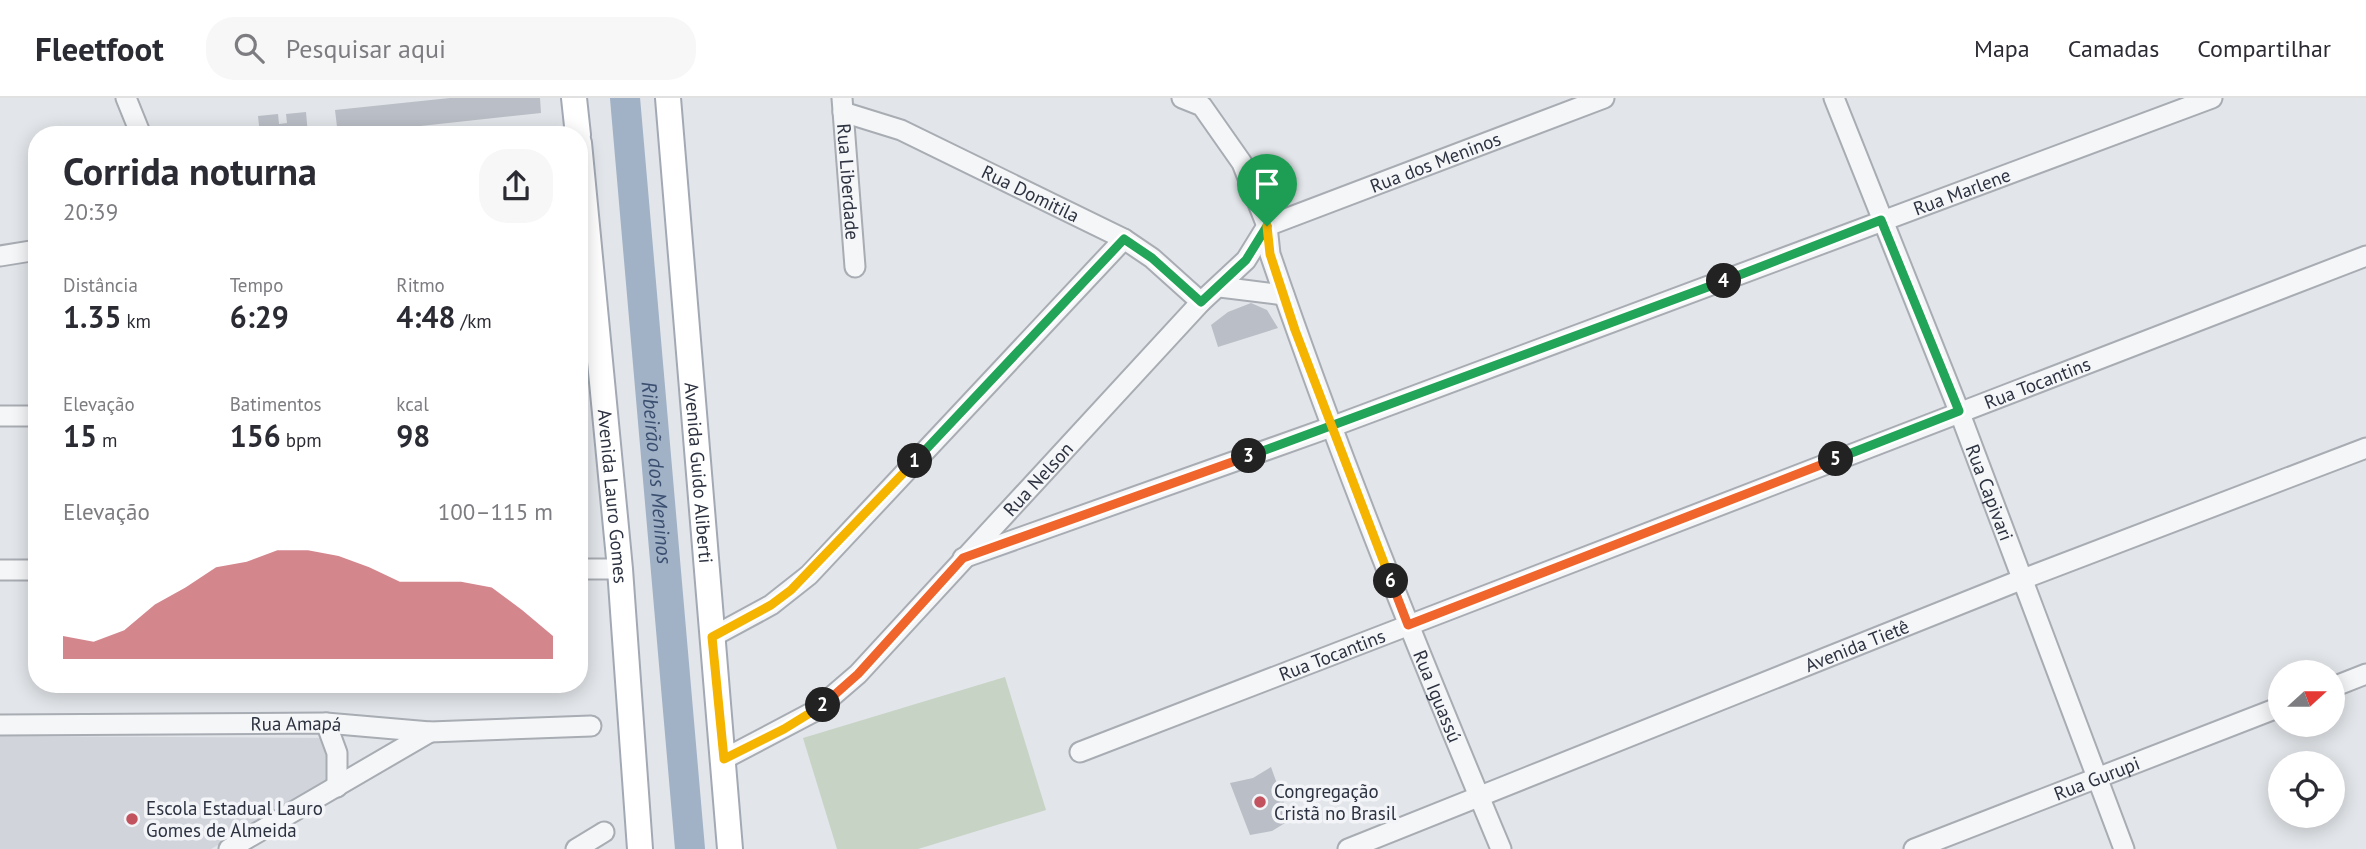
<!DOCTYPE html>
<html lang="pt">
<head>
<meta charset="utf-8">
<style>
	body { margin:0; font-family:"PT Sans",sans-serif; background:#f7f7f7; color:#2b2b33; height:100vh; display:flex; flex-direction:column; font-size:26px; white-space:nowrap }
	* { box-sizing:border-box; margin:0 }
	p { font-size:23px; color:#7c7c81 }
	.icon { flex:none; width:38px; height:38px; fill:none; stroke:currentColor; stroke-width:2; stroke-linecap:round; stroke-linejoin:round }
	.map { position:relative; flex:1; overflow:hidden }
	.drawer { position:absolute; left:28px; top:28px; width:560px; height:567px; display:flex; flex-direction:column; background:#fff; border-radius:28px; box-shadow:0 4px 18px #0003 }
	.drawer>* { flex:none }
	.needle { width:46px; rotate:69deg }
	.controls { position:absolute; left:2268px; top:562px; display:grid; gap:14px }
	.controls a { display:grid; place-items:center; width:77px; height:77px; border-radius:50%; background:#fff; box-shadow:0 4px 18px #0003; font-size:35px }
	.pin { position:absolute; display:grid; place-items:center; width:60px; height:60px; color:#fff; margin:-72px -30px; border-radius:50% 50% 50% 0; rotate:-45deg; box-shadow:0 0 7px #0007 }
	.pin .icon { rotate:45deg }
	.km { position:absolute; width:35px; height:35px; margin:-18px; border-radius:50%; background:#222; color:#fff; font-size:19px; line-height:35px; text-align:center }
	.round { display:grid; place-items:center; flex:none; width:74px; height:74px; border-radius:28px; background:#f7f7f7 }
	.summary { display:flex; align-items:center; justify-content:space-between; height:119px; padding:0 35px }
	h1 { font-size:38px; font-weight:800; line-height:52px }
	.figures { display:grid; grid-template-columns:repeat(3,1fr); gap:10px; height:119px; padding:7px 35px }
	.figures div { display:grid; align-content:center }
	.figures b { font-size:30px; font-weight:800 }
	.figures small { font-size:19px; font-weight:400 }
	.figures p { font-size:19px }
	.chart { height:196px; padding:14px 35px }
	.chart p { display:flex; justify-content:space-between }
	.chart svg { width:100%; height:126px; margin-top:7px; fill:#c2535e; opacity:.7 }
	header { display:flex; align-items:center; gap:42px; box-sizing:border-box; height:98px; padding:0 35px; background:#fff; border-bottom:2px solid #e1e1e2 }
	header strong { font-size:33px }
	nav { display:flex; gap:38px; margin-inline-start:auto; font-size:24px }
	.search { width:490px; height:63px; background:#f7f7f7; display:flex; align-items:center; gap:18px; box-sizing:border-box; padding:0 24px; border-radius:28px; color:#7c7c81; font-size:26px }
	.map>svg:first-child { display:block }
</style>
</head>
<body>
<header>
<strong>Fleetfoot</strong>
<div class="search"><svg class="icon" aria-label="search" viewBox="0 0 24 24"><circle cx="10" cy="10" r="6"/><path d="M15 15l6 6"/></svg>Pesquisar aqui</div>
<nav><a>Mapa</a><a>Camadas</a><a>Compartilhar</a></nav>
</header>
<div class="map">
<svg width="2366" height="751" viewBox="0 0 2366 751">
	<rect width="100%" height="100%" fill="#e2e5e9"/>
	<path fill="#d1d4db" d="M0,638l326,2 6,31 -4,12 -11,8 -106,60h-211z"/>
	<path fill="#c7d3c4" d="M1005,579l41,133 -128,39h-81l-34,-111z"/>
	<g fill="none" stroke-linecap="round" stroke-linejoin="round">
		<path stroke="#a1b1c6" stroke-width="30" id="s1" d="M625,0l65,751"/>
	</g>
	<path fill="#babec6" d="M450,0h90l1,15 -203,22 -3,-25z
		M306,14l2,23h-48l-2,-19 20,-2 1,10 8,-1 -1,-9z
		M1251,205l16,7 11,18 -60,19 -7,-22 17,-13z
		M579,383l7,41 -7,1z
		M1271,669l19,53 -18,11 -22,4 -20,-52 23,-5z"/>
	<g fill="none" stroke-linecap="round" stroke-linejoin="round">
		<g stroke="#a8acb3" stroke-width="23">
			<g id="minor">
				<path d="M126,0l15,37"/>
				<path id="s2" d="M842,0l13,169"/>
				<path id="s3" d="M1182,0l20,8 40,57 25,63 3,28c69,202 149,399 231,595"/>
				<path id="s4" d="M1834,0l125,313 165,438"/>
				<path id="s5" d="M843,14l58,18 223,109 28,19 49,44"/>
				<path id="s6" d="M1267,128l337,-128"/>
				<path d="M0,158l37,-6"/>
				<path d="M1220,189l64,8"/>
				<path d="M0,318h37"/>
				<path id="s7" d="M963,460l368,-131 881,-329"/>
				<path d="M579,471h41"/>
				<path d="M0,472h37"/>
				<path d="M712,539l59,-32 38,-30 315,-336"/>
				<path d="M2333,589l33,-13"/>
				<path d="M326,625l11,30v34"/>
				<path id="s8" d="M0,627l326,-2 104,9 161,-6"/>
				<path id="s9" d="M1080,654l1286,-496"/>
				<path id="s10" d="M724,661l91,-48 43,-37 343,-372 45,-42 21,-34"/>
				<path d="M229,751l201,-117"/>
				<path d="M576,751l28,-17"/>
				<path id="s11" d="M1348,751l675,-270 343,-131"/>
				<path id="s12" d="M1914,751l366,-142"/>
			</g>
		</g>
		<g stroke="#a3a9b4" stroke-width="28">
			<g id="major">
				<path d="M574,0l4,37"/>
				<path id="s13" d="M668,0l62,751"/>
				<path id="s14" d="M579,45l41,426 20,280"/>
			</g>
		</g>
		<use href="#minor" stroke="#f5f6f8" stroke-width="19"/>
		<use href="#major" stroke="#fff" stroke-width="24"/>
	</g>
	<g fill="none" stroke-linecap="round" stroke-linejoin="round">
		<g stroke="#fff" stroke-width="14">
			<path id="split-1" d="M915,363l209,-222 28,19 49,44 45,-42 21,-34"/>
		</g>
		<g stroke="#fff" stroke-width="14">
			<path id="split-2" d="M823,607l-39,24 -60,30 -12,-122 59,-32 20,-15 124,-129"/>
		</g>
		<g stroke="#fff" stroke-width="14">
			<path id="split-3" d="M823,607l35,-31 105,-116 286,-102"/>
		</g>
		<g stroke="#fff" stroke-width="14">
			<path id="split-4" d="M1249,358l475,-175"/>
		</g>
		<g stroke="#fff" stroke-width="14">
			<path id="split-5" d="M1724,183l157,-61 78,191 -123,48"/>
		</g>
		<g stroke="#fff" stroke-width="14">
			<path id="split-6" d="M1391,483l17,44 428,-166"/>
		</g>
		<g stroke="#fff" stroke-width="14">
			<path id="split-7" d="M1267,128l3,28 25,76 96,251"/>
		</g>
		<use href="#split-1" stroke="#22a559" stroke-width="9"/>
		<use href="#split-2" stroke="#f5b400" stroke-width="9"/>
		<use href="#split-3" stroke="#f0652b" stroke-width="9"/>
		<use href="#split-4" stroke="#22a559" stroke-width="9"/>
		<use href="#split-5" stroke="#22a559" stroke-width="9"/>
		<use href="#split-6" stroke="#f0652b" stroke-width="9"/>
		<use href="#split-7" stroke="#f5b400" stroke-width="9"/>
	</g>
	<g fill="#c2535e" stroke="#f2f4f7" stroke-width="2.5">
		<circle cx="1260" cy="704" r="7"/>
		<circle cx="132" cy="721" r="7"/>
	</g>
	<g text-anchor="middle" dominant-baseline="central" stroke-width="7" stroke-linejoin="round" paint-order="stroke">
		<g font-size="19" fill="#2c3240" stroke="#f2f4f7">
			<text stroke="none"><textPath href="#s6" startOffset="180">Rua dos Meninos</textPath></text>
			<text stroke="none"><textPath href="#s2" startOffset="84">Rua Liberdade</textPath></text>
			<text stroke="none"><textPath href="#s7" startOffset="1064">Rua Marlene</textPath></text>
			<text stroke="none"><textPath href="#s5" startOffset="205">Rua Domitila</textPath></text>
			<text stroke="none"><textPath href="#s9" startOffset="1026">Rua Tocantins</textPath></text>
			<text stroke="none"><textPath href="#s13" startOffset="376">Avenida Guido Aliberti</textPath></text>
			<text stroke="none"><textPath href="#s10" startOffset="425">Rua Nelson</textPath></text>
			<text stroke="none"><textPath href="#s4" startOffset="424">Rua Capivari</textPath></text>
			<text stroke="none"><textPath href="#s14" startOffset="355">Avenida Lauro Gomes</textPath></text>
			<text stroke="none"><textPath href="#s11" startOffset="548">Avenida Tietê</textPath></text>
			<text stroke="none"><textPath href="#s9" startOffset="270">Rua Tocantins</textPath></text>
			<text stroke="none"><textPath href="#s3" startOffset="660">Rua Iguassú</textPath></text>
			<text stroke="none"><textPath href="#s8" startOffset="296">Rua Amapá</textPath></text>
			<text stroke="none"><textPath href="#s12" startOffset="196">Rua Gurupi</textPath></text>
		</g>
		<g font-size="19" fill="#2c3240" stroke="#f2f4f7" text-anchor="start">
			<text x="1274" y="693">Congregação<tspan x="1274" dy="22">Cristã no Brasil</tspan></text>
			<text x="146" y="710">Escola Estadual Lauro<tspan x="146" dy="22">Gomes de Almeida</tspan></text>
		</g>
		<g font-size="21" font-style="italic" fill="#3a4f70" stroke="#f2f4f7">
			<text stroke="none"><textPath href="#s1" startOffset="376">Ribeirão dos Meninos</textPath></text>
		</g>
	</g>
</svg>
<div class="controls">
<a><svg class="needle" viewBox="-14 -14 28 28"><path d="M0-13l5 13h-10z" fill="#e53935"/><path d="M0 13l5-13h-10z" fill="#7c7c81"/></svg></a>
<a><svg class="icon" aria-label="locate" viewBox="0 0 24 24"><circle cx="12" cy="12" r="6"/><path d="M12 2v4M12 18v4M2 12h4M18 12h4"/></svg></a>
</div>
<div class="pin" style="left:1267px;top:128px;background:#1e9e55"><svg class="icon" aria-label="arrive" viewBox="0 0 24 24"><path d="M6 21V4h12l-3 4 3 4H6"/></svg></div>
<b class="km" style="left:915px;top:363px">1</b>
<b class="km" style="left:823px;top:607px">2</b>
<b class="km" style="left:1249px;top:358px">3</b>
<b class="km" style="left:1724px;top:183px">4</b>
<b class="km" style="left:1836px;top:361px">5</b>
<b class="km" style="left:1391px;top:483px">6</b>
<section class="drawer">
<div class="summary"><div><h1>Corrida noturna</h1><p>20:39</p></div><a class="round"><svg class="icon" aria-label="share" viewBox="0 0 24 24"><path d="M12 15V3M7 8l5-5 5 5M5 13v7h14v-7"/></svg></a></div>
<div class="figures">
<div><p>Distância</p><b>1.35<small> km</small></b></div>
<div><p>Tempo</p><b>6:29</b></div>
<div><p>Ritmo</p><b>4:48<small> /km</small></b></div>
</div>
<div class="figures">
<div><p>Elevação</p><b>15<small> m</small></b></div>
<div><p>Batimentos</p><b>156<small> bpm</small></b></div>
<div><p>kcal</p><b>98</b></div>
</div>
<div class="chart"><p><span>Elevação</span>100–115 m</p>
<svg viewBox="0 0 160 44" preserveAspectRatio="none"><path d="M0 44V36L10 38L20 34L30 25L40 19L50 12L60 10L70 6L80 6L90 8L100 12L110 17L120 17L130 17L140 19L150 27L160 36V44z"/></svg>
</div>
</section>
</div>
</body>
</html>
